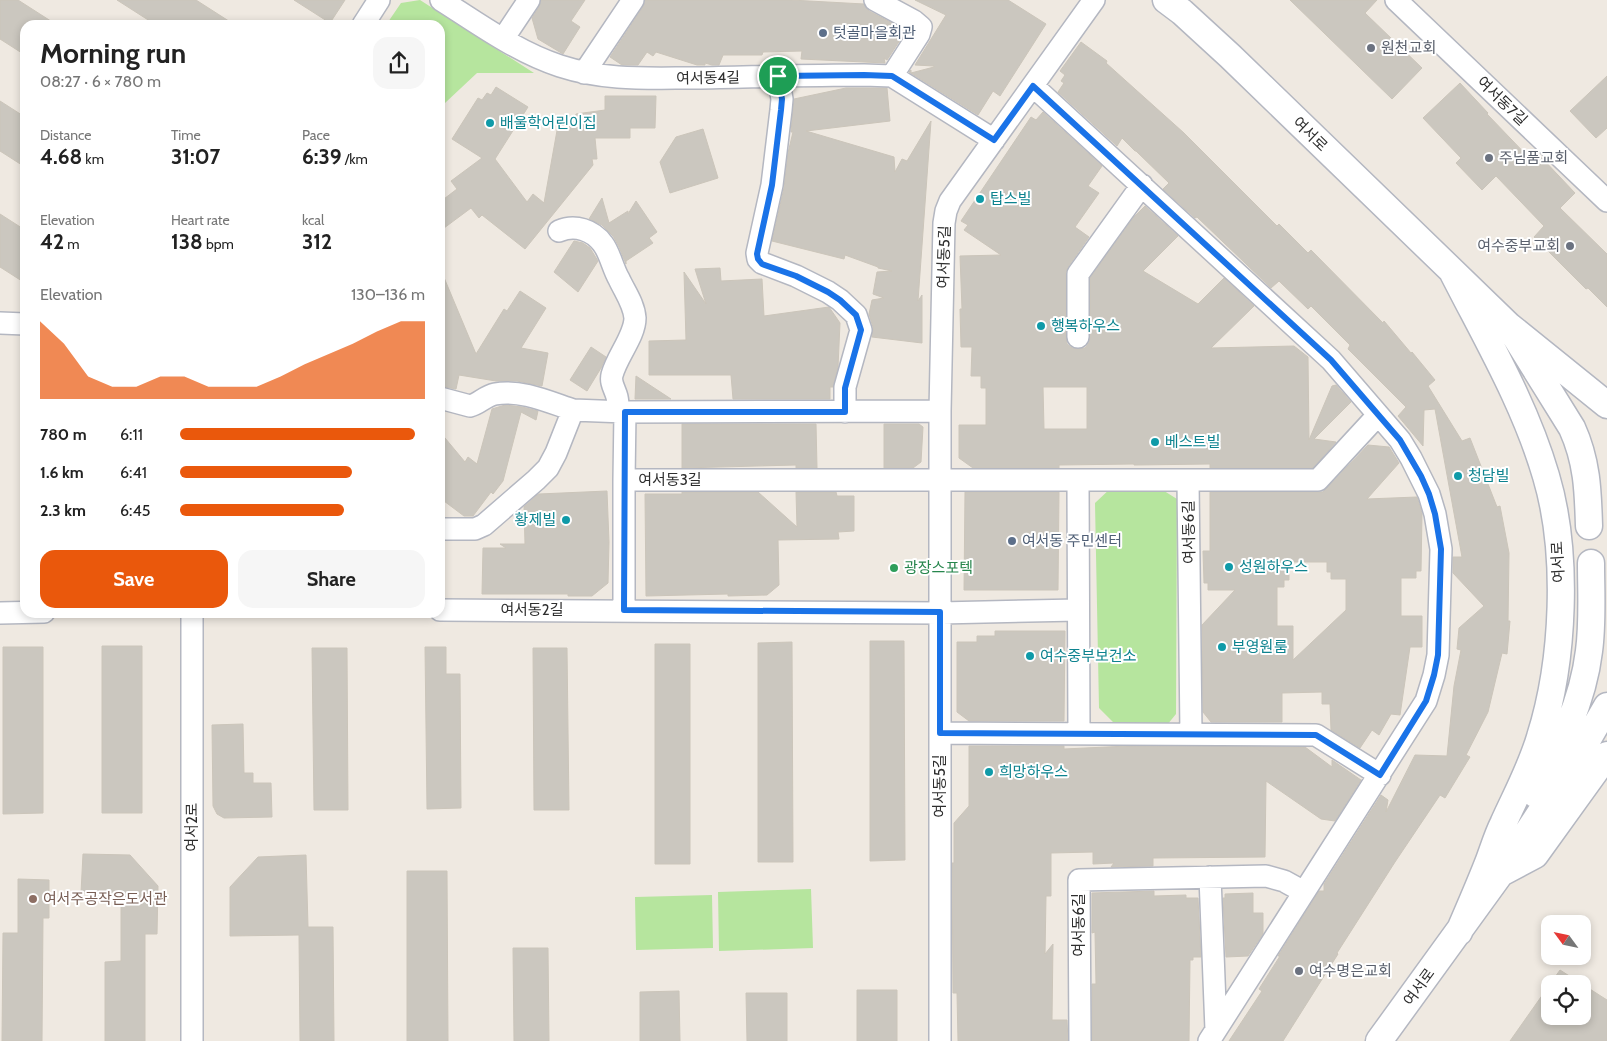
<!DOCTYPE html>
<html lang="en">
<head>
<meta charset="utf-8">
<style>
	body { margin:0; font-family:Cabin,"Noto Sans KR",sans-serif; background:#f6f6f6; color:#222; height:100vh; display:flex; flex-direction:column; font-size:19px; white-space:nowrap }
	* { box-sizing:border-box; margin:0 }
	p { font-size:16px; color:#767676 }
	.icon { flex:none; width:28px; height:28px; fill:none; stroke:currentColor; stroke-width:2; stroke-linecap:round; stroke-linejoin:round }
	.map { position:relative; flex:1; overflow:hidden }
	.drawer { position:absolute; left:20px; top:20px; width:425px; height:598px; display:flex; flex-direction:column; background:#fff; border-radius:15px; box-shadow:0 2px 8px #0003 }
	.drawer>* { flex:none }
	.needle { width:32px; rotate:303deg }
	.buttons { position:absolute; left:1541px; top:915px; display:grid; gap:10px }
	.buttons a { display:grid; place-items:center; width:50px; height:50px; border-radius:10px; background:#fff; box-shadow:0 2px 8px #0003; font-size:25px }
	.pin { position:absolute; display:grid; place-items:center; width:42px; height:42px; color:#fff; margin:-21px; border:2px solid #fff; border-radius:50%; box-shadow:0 1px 5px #0007 }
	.round { display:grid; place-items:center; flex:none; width:52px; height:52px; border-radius:15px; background:#f6f6f6 }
	.head { display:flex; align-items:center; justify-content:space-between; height:85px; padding:0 20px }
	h1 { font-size:28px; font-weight:800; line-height:38px }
	.stats { display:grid; grid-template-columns:repeat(3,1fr); gap:8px; height:85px; padding:5px 20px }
	.stats div { display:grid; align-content:center }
	.stats b { font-size:21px; font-weight:800 }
	.stats small { font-size:14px; font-weight:400 }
	.stats p { font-size:14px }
	.chart { height:140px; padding:10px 20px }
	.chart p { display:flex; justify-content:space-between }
	.chart svg { width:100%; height:90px; margin-top:5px; fill:#ea580c; opacity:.7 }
	.action { display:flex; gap:10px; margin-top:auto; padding:10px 20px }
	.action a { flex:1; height:58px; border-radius:15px; background:#ea580c; color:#fff; font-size:20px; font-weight:800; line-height:58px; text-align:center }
	.action a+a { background:#f6f6f6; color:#222 }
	ul { padding:0 20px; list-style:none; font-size:16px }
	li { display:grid; grid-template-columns:80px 60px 1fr; align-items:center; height:38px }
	li i { height:12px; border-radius:6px; background:#ea580c }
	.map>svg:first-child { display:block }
</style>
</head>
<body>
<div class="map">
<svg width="1607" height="1041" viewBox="0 0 1607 1041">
	<rect width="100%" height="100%" fill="#efe9e1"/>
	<path fill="#b6e59e" d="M420,0l114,73h-57l-32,30 -5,11v-89h-54l15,-22z
		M1112,487l49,2 16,10 -1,215 -9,11 -54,-3 -14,-14 -4,-205z
		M811,889l2,59 -94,3 -1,-59z
		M712,895l1,53 -77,2 -1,-53z"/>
	<path fill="#cbc7bf" stroke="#cbc5ba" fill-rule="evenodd" d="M0,0h18l39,25h-32v30l-25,-16z
		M117,0h79l39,25h-79z
		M294,0h51l-15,23z
		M541,0h44l-14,21 9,6 -17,27 -25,-15 -6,-21 7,-11z
		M645,0h146l73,4 5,7 27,14 4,15 -13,20 -3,-2 1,5 -84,-4 1,-8 -39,1 -1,3h-39l-4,10h-7l-7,-2v2h-8l-41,-13 -3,4 -6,-4 -9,13h-16l-12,-8 33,-50z
		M915,0h93l38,24 -46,72 -7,-5 -15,24 -69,-43 2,-2v3l23,-6v-1l-19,-1 31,-50z
		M1290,0h87l-12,13 57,55 -30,31z
		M1081,42l26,19 -1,2 78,70 93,93 2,-2 29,29 3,-3 72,73 1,-2 27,32 1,-1 23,28 -7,6 34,55 8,-3 27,69 3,-1 9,47 -1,68h2l-3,33 -5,-1 -14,59 -22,43 4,2 -25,41 -5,-3 -45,67 -58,91 1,1 -55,87h-54l33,-50 -3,-2 21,-33h-2l41,-65h5v-7l57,-89 7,5 -2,12 29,-57 32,1 7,-70 7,-36 -4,-1 2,-21 25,-22 -31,-33v-16h9l-27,-148 -11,1 -1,36 -25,-30 8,-9 -58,-58 2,-4 -39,-39 -3,3 -29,-28 -8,7 -74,-71 -2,1 -32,-29 6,-6 -33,-32h-1l-13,-13 -5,8 -59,-54 6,-9 -3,-2 4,-6 -5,-4z
		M1607,76v52l-11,10 -26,-27z
		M1460,83l28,30 -1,1 48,50 6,-7 34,36 -15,15 47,46v53l-19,-19 -2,1 -52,-52 10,-11 -48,-50 -14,14 -26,-27 5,-5 -38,-40z
		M496,87l32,20 -33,52 32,43 6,-8 11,9 14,-78 15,2 3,-13 29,-4v-14h51l-1,32h-25v10h-35l2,21h-5l1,6 -68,84 -43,-34 -3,3 -8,-10 -31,23v-29l17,-13 -6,-8 31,-23 -30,-19 26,-41 4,2 5,-7 4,2z
		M846,88h41l3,33 -84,10 88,26 1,15 7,-13 5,2 24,-40 -13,180 4,-6v48l-50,-6 1,-10 -4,-13 3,-14 12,-2 -11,-4 4,-22 15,-1 -14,-3v-1l-33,-12 -1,4 -72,-18 12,-53 4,-35 5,-21h-2l3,-33z
		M0,101l25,16v50l-25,-16z
		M1043,112l59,54 -14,20 11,7 -24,34 14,10 -21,30 -2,6v64l1,7 5,4 6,1 7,-1 4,-5 1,-6v-59l44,-61 11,-11 33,30 -35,35 55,33 26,-26 30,28 -43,42 83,-2 14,11 1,83 23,-54 4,-1 15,17 -37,37 22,3 -23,26h-103v-4l-76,1v-1l-75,1v3h-86l-14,-10v-33h27v-37h-5v-12h-10l1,-29h-11l-1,-38h2l-2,-53 41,-1 -37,-25 4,-5 -7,-4 70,-104 5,3zM1043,387h44v42h-43z
		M703,129l15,49 -48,15 -10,-31 16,-25z
		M602,198l7,25 19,-12v3l8,-13 21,31 -8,6 4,5 -27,18v3l-7,-17 -6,-11 -11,-11 -13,-6z
		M0,214l25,16v53l-25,-16z
		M574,241l9,2 7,5 8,13 -20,31 -24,-20z
		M440,268l36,86 28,-45 3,2 13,-20 26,17 -25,40 27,5 -6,33 -25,-5h-21l-37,-6 -3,14 -16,-3z
		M720,268l1,13 41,-2 2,37 65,-9 11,16 -2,44 -5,20h-3v12h-97l-2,-24h-82v-34l37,-1 -2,-68 22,32 -11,-35z
		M591,347l15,10 -5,11 -14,23 -17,-11z
		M636,376l35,23h-36z
		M505,405l17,2 16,4 -2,9 -15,-8 -18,69 -10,13 -2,-2 -18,24h-9l-24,-18v-66l25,30 3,-5 9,7 15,-55z
		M682,424h134l1,44h-21v-3l-114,3z
		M884,424h35l4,3 -2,35 -8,6h-29z
		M1368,445l21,2 10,16 -32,36 50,-2 5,16 -1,58h-5v7h-15v38h21v31h-12l-10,68 -9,-1 -12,21 -7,-5 -12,18 -29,-18 -1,-26h-8v-12l-40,1v29h-71l-8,-10 -1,-87 33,-35h-27v-7h-4l-1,-32h7v-59h113l4,-4zM1289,562h38v10h4v7h15v31l-53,50v-34h-16v-39h7v-7h5z
		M607,491l2,51 -1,41 -16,13h-24v-2h-86l1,-46h23l-6,-4h25l-1,-37 13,-12 2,-1z
		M682,492h76l39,35 -1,-35h40l1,4h17v35l-16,1 1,7 -61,1 1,45 -12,10 -39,1v-2l-82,2 -1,-102h37z
		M965,492h94l-1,98h-94z
		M995,631h70l-1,90h-95l-12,-9v-70h20v-6h18z
		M870,641h34l1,219 -35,1z
		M792,642l1,220h-35v-219z
		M655,644h35v220h-35z
		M102,646h40v167h-40z
		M3,647h40v166l-40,1z
		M425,647h21v27h14l1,134 -34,1z
		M312,648h35l1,162h-34z
		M533,648h34l2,162h-35z
		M243,724l1,49h9v10h18l1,34 -48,1 -7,-4 -4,-8 -1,-81z
		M969,746h95v3l64,-3 177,1 27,20v-7l29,20 -26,41 -14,-2 -55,-38 -1,76 -112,1v8l-42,1 3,-4 -21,1v-12l-42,1v43h-5l-1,58 8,-10 -1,76h15l1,21h-110l-1,-48h-4l-1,-130h2v-40l15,-17z
		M83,854l47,1 28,31 -1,48h-12v107h-40v-79l16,-1v-54l-10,-13 -30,-1z
		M306,855l2,72h25l1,114h-34l-1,-106 -69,1v-49l28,-30z
		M407,871h40l1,170h-41z
		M18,879l31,1v38h-6l-1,123h-40l1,-108h15z
		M1154,891v5l32,-1v3h12l3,59h-8v3h-3l-1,81h-97v-57h4l-1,-52 -3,1v-40z
		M1253,893v20h10v21l-15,22 -22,1 -3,-59h2v-4z
		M513,948h35l1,93h-35z
		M1560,970l22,14h-32v32h32v-32l25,16v41h-97z
		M857,990h40v51h-40z
		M679,991l1,50h-40v-49z
		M746,993h41v48h-40z"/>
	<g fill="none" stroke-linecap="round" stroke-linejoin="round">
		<g stroke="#b4b7c1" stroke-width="24">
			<path id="minor" d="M441,0c38,24 76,52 119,66 46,15 89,12 136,12 56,-1 112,-3 168,-3l28,1 102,64
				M875,0l39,21 7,6 -2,7 -27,42
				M1396,0l211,201
				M363,25l16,-25
				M503,39l26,-39
				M584,73l49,-73
				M778,76l4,23 -1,11 -9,75 -15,68 1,6 4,4 34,13 32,16 12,8 16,15 5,15 -16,57v25
				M1033,86l298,274 69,80 11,18 18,36 6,20 6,35 -3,106 -4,20 -8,26 -217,340
				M559,231c16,-7 34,-1 44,13 7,9 10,25 16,35 6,13 15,25 16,39 0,18 -18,38 -23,57 -2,8 3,14 5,22 1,4 1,10 2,15
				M0,323l25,1
				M1078,337v-63l64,-89
				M440,398l30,8c9,-2 15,-10 25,-12 26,-5 54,8 78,16
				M625,412l315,-1
				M1188,480l3,254
				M1078,481l1,253
				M440,529h35l9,-4 52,-45 12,-12 8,-15 17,-43 52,2 -1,68h694l60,-65
				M440,610l500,3 138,-3
				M624,610v-130
				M192,612v429
				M0,613l44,-1
				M940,733l376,2 64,40
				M1210,877l6,153
				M940,1041v-630l4,-188 2,-12 4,-10 144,-201
				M1080,1041l-1,-161 187,-4 18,5 20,11"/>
		</g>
		<g stroke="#b4b7c1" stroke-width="29">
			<path id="tertiary" d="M1166,0l16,12 48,44 278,269
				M1452,271c34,67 73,133 94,205 23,77 18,185 -6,261 -9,31 -24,58 -37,87 -6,12 -10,26 -15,39 -9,23 -19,46 -29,69
				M1589,526c-1,-36 -2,-65 -17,-98l-64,-103 99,80
				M1535,794c24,-44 48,-92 54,-143 4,-29 2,-59 2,-88
				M1503,872l32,-17 72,-100
				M1379,1041l121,-167 81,-123 26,-45"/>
		</g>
		<use href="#minor" stroke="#fff" stroke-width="21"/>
		<use href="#tertiary" stroke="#fff" stroke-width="26"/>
	</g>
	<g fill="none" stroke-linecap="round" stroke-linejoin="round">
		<g stroke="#fff" stroke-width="10">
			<path id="route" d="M864,75l28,1 102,64 39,-54 298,274 69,80 21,36 8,18 6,20 6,35 -3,106 -4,20 -8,26 -46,74 -64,-40 -376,-2v-121l-316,-2 1,-198h220v-24l16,-58 -5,-15 -16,-15 -12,-8 -32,-16 -34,-12 -4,-5 -1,-5 15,-69 9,-75 1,-11 -4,-23z"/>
		</g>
		<use href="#route" stroke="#1a73e8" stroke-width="6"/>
	</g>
	<g fill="#5c6f8a" stroke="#fff" stroke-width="2">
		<circle cx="823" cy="33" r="5"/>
		<circle cx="1012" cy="541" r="5"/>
	</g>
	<g fill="#6b7280" stroke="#fff" stroke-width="2">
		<circle cx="1371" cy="48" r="5"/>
		<circle cx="1489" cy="158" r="5"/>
		<circle cx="1570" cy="246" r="5"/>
		<circle cx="1299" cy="971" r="5"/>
	</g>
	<g fill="#0f9aa8" stroke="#fff" stroke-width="2">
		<circle cx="490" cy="123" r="5"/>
		<circle cx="980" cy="199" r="5"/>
		<circle cx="1041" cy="326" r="5"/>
		<circle cx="1155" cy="442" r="5"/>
		<circle cx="1458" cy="476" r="5"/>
		<circle cx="566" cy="520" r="5"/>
		<circle cx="1229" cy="567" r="5"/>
		<circle cx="1222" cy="647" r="5"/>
		<circle cx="1030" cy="656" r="5"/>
		<circle cx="989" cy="772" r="5"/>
	</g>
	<circle fill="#2e9e5b" stroke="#fff" stroke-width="2" cx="894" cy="568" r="5"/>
	<circle fill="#8d6e63" stroke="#fff" stroke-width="2" cx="33" cy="899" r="5"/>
	<g text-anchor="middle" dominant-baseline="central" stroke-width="4" stroke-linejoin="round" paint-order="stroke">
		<g font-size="15" fill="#4e5e75" stroke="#fff" text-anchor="start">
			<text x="833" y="33">텃골마을회관</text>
			<text x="1022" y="541">여서동 주민센터</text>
		</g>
		<g font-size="15" fill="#5b616d" stroke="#fff" text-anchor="start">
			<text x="1381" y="48">원천교회</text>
			<text x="1499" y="158">주님품교회</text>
			<text x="1560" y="246" text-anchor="end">여수중부교회</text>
			<text x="1309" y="971">여수명은교회</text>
		</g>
		<g font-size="15" fill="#2e2e2e" stroke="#fff">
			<text transform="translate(708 78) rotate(-1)">여서동4길</text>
			<text transform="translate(1502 101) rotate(44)">여서동7길</text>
			<text transform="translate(1310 134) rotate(44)">여서로</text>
			<text transform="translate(944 257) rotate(-88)">여서동5길</text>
			<text x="670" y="480">여서동3길</text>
			<text transform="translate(1189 532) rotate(-91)">여서동6길</text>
			<text transform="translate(1558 562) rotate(-93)">여서로</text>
			<text x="532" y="610">여서동2길</text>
			<text transform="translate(940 786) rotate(-90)">여서동5길</text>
			<text transform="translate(192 827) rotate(-90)">여서2로</text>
			<text transform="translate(1079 925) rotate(-90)">여서동6길</text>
			<text transform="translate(1419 987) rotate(-54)">여서로</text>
		</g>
		<g font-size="15" fill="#0d838f" stroke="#fff" text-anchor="start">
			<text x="500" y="123">배울학어린이집</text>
			<text x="990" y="199">탑스빌</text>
			<text x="1051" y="326">행복하우스</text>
			<text x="1165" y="442">베스트빌</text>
			<text x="1468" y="476">청담빌</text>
			<text x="556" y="520" text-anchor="end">황제빌</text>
			<text x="1239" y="567">성원하우스</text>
			<text x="1232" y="647">부영원룸</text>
			<text x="1040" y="656">여수중부보건소</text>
			<text x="999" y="772">희망하우스</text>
		</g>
		<g font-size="15" fill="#27864d" stroke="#fff" text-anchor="start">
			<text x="904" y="568">광장스포텍</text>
		</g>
		<g font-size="15" fill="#785e54" stroke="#fff" text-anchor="start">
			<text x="43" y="899">여서주공작은도서관</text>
		</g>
	</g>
</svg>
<div class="buttons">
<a><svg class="needle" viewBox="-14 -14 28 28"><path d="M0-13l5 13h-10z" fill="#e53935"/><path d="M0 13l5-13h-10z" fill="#767676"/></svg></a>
<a><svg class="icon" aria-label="locate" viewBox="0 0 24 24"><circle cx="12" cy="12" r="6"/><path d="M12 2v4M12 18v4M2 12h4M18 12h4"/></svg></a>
</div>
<div class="pin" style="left:778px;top:76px;background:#1e9e55"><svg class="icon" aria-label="arrive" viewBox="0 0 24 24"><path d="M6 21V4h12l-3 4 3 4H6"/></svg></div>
<section class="drawer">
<div class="head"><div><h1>Morning run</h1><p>08:27 · 6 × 780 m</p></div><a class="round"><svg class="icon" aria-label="share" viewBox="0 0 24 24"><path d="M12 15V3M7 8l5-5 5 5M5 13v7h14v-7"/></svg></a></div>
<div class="stats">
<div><p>Distance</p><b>4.68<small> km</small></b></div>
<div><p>Time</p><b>31:07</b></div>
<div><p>Pace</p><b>6:39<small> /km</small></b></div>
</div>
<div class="stats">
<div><p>Elevation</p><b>42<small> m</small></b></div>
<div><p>Heart rate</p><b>138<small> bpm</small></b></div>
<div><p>kcal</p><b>312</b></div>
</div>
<div class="chart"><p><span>Elevation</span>130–136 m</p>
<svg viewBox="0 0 160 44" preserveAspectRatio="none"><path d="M0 44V6L10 17L20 33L30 38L40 38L50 33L60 33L70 38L80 38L90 38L100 33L110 27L120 22L130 17L140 11L150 6L160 6V44z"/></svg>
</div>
<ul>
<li><b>780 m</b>6:11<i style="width:96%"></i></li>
<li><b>1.6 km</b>6:41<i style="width:70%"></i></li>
<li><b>2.3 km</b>6:45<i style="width:67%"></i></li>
</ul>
<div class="action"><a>Save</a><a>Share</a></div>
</section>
</div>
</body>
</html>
